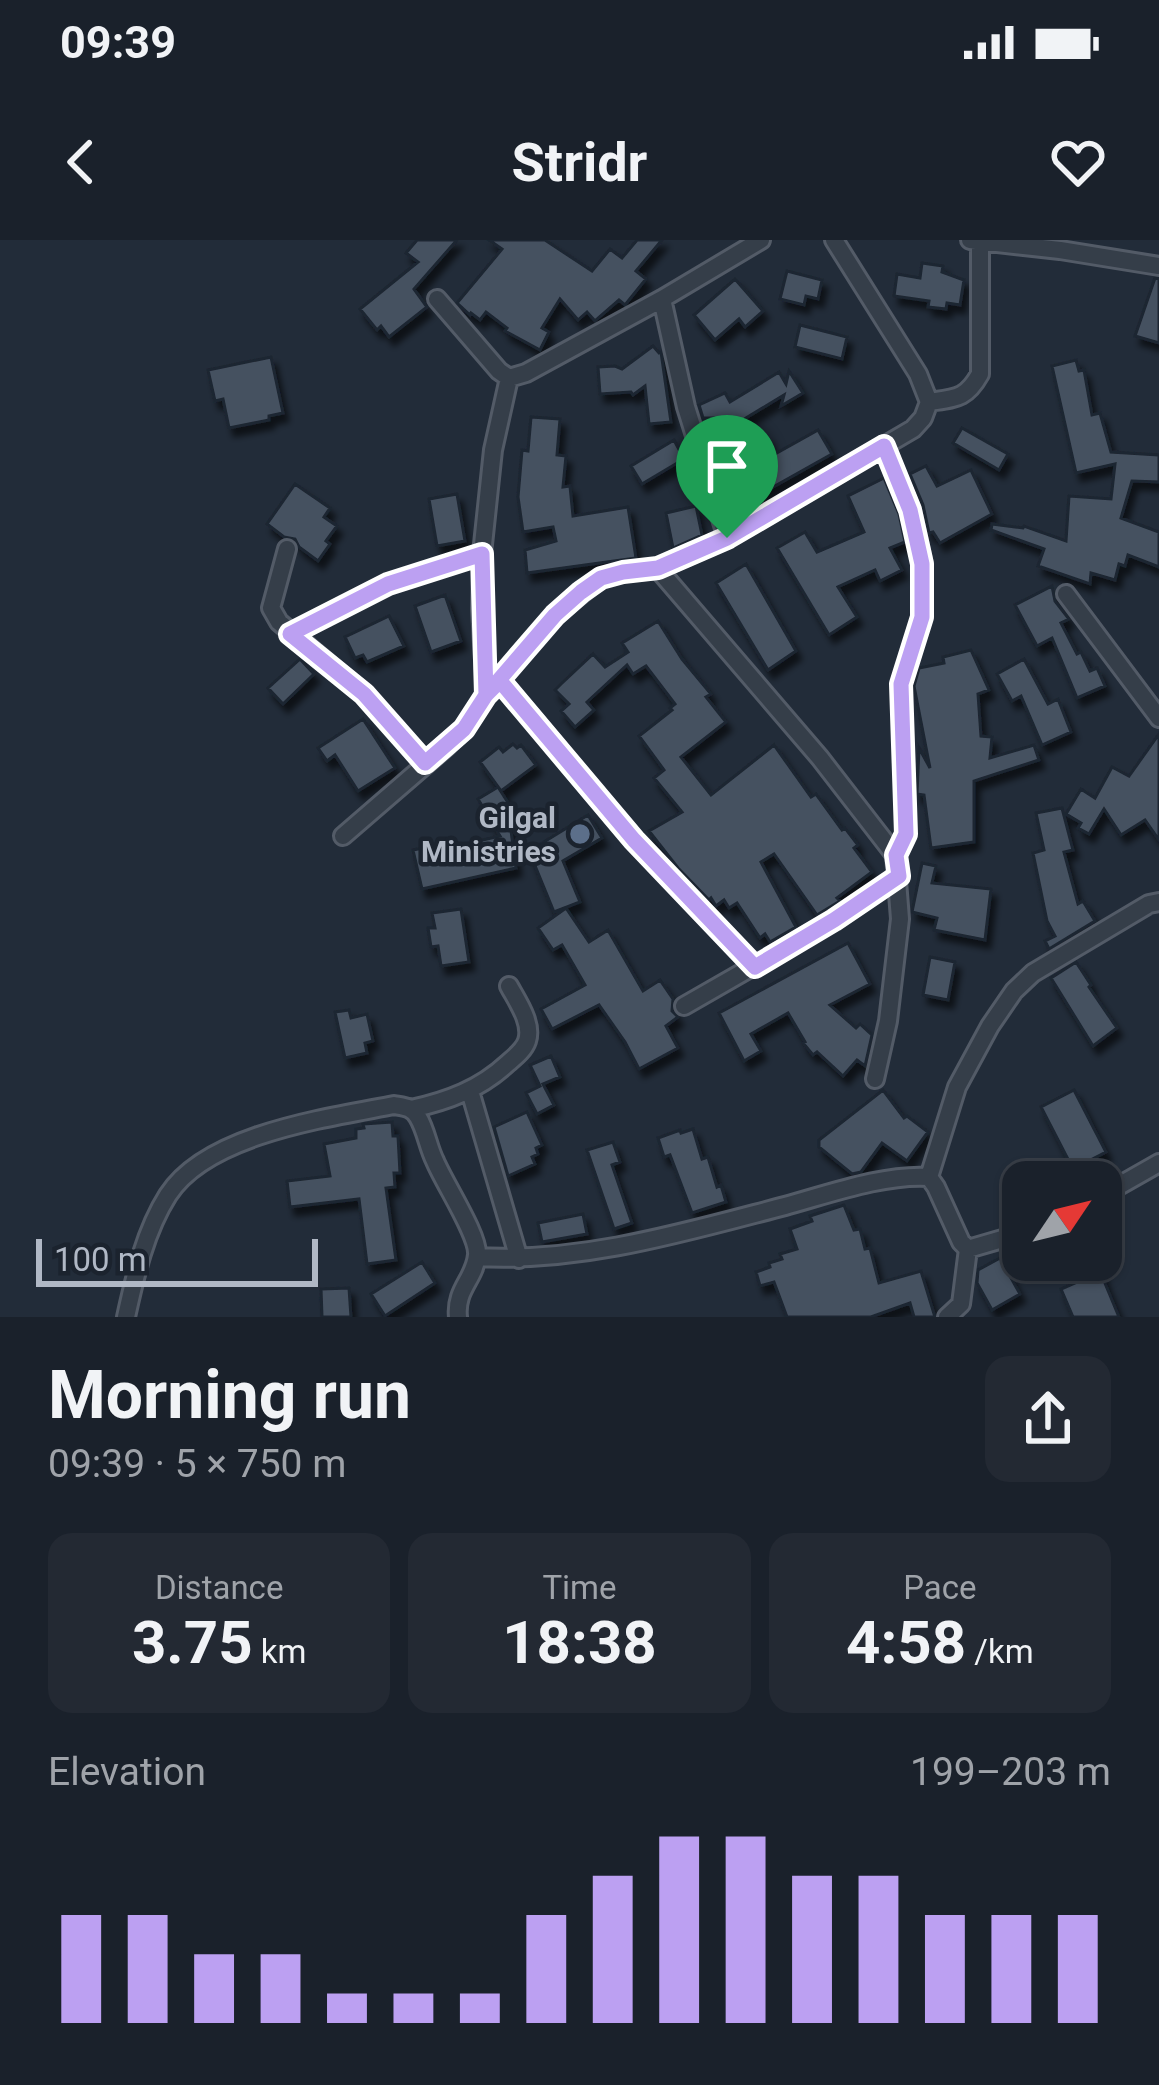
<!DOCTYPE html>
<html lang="en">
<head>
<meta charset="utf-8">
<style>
	body { margin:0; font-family:Roboto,sans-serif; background:#232933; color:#f1f3f6; height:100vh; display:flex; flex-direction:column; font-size:45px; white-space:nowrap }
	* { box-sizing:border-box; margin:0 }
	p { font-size:39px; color:#9fa3a9 }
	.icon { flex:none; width:66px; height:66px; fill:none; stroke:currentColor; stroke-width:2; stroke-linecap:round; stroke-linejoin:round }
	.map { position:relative; height:1077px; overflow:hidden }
	.side { display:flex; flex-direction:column; background:#1a212b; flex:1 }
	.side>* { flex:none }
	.needle { width:78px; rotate:55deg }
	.buttons { position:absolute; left:1002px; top:921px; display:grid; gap:24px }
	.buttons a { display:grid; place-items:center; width:120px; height:120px; border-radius:24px; background:#1a212b; box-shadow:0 3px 9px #0004,0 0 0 3px #383e47; font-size:60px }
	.scale { position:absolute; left:36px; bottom:30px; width:282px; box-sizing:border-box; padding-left:12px; border:6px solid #b0b8c5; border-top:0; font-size:33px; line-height:42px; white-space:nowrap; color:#b0b8c5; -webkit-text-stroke:9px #1b232e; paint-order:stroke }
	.pin { position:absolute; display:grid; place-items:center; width:102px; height:102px; color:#fff; margin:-123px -51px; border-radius:50% 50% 50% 0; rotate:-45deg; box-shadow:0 0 12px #0007 }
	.pin .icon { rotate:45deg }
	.round { display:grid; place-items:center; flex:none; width:126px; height:126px; border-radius:24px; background:#232933 }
	.overview { display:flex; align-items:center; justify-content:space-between; height:204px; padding:0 48px }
	h1 { font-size:66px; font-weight:700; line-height:90px }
	.figures { display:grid; grid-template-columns:repeat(3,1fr); gap:18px; height:204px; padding:12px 48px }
	.figures div { display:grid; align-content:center; border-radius:24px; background:#232933; text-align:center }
	.figures b { font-size:60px; font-weight:700 }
	.figures small { font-size:33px; font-weight:400 }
	.figures p { font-size:33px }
	.chart { height:336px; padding:24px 48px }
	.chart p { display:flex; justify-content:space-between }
	.chart svg { width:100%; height:216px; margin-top:12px; stroke:#bca0f2; stroke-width:6 }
	.status { display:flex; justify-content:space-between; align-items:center; height:84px; padding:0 60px; background:#1a212b; direction:ltr }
	.status svg { height:33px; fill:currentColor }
	header { display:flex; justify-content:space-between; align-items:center; height:156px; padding:0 48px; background:#1a212b; font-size:54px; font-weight:700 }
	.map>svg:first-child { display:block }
</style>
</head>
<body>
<div class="status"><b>09:39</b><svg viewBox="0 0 49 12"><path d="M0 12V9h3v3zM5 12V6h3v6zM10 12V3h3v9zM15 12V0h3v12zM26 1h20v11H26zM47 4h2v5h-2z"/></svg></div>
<header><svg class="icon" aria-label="back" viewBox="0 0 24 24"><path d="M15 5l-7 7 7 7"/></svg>Stridr<svg class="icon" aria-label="heart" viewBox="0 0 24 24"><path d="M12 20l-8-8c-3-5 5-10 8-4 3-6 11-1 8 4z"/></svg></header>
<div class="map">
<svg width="1159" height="1077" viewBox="0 0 1159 1077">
	<defs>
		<filter id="shadow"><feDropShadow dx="5" dy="8" stdDeviation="3" flood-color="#0009"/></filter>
	</defs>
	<rect width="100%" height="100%" fill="#222c39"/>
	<path fill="#455160" stroke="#1d2530" stroke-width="3" filter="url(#shadow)" d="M417,0h40l-43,49 13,18 -38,30 -8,-11 -4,4 -17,-21 58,-47 -12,-9z
		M489,0h56l47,31 18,-22 12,9 15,-18h25l-26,31 10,8 -21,26 -6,-5 -24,21 -8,-9 -9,8 -18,-21 -18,29 7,4 -9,18 -35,-19 2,-3 -21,-16 -6,8 -9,-7 -1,2 -13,-12 45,-54z
		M922,23l21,3 -1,6 22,8 -4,25 -13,-2 -1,6 -18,-2 1,-6 -35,-5 3,-22 23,4z
		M787,31l35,9 -4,19 -12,-3 -2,9 -24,-6z
		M1155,38l4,1v64l-24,-7z
		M735,39l28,32 -18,16 -6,-8 -24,21 -21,-25z
		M800,85l47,12 -5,22 -47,-12z
		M653,106l6,7 2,-1 10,70 -22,2 -4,-38 -12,9 -2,-3 -31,2 -2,-27 17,-1 7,3z
		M271,117l12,56 -14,3v4l-40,8 -6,-29 -8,2 -7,-31z
		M1076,120l3,11 5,-1 8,45 8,-2 11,39 48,3v27l-27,-1 -11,37 38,14v35l-31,-12 -3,11 -6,-2 -4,16 -24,-7 -1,11 -52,-18 6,-17 -53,-19 1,-6 31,4 1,-2 42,15 3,-45 42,3 4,-35 -39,9 -24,-107z
		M789,131l14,22 -22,13 3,-11 -71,43 -8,-17 5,-3h-7l-4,-13 26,-12 5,9 49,-30 7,12z
		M531,177l29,2 -3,36 9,1 -3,31 7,-1 3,30 55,-9 8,51 -109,15 -2,-23 31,-9 -3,-14 -30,5 -5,-35 4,-47 6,1z
		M962,188l46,26 -9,16 -46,-27z
		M818,190l14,24 -96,54 -16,-35 5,-3 -5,-17 46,-17 7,19z
		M674,200l10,19 -42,25 -11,-18z
		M926,226l11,20 34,-16 21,44 -52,29 -7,-11 -4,1 -6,-28 -13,-31z
		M884,238l15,36 6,28 -15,6 12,22 -22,11 -5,-11 -37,17 19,30 -28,18 -52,-87 28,-16 12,20 47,-20 -16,-36z
		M295,244l35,24 -6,9 13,9 -11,15 4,3 -12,17 -19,-14 -4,-8 -11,-2 -17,-13z
		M457,254l8,47 -28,5 -8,-47z
		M696,266l6,29 -29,13 -7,-35z
		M746,324l50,87 -28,19 -52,-87z
		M1052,346l3,15 14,18 -8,4 16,31 4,-2 9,19 7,-3 8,18 -28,12 -25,-60 -15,8 -22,-41z
		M445,355l16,46 -30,11 -16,-46z
		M389,376l15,30 -37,16 -4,-7 -8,3 -10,-21z
		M658,381l24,38 29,35 -5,3 20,25 -45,35 30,38 63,-50 37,52 5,-3 26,36 3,-2 13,17 -4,3 18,24 -35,26 3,3 -23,14 -43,-61 -13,8 35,65 -26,15 -5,-8 -5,4 -23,-35 -8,5 -5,-8 -8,6 -5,-8 -2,2 -31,-32 -29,-37 33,-19 -28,-34 10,-8 -25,-34 33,-26 -2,-2 5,-4 -29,-38 -13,8 -6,-9 -40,37 7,8 -19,17 -14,-16 8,-7 -14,-14 6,-6 32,-30 12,13 23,-15 -6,-9z
		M971,410l18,40 -11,4 3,42 11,1 -2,21 44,-13 5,15 -65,21v61l-43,6 -7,-53 -7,-1 2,-46 11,20 -16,-82 5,-18 25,-5 -1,-6z
		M300,419l14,15 -31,30 -15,-16z
		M1024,419l24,45 10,-5 13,33 -29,13 -21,-49 -9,5 -15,-27z
		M363,479l32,49 -37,23 -23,-36 -8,6 -9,-13z
		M1159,494v106l-14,-20 -24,15 -17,-26 -15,25 -11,-6 3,-5 -15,-9 15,-25 14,9 17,-31 17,9z
		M513,504l4,4 4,-3 15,20 -35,26 -21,-29 19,-15 4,5z
		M498,547l9,14 9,67 -94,21 -9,-39 24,-5 2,5 61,-14 -22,-37z
		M1062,568l11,42 -9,2 14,52 5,-3 12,20 -46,28 -4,-8 10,-5 -8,-15 -14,-68 11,-3 -8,-37z
		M588,575l14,23 -39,23 17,41 -26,10 -25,-61z
		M922,623l14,3 -4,17 59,6 -6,51 -51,-10 3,-12 -25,-6z
		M566,668l23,34 19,-12 35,61 17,-11 13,19 -1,12 6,6 -12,9 12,22 -39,21 -14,-27 -26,-37 -47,24 -11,-20 44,-24 -23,-40 -9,5 -15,-22z
		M461,669l8,53 -28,4 -3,-20 -7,1 -3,-19h7l-3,-15z
		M848,703l22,41 -40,21 26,23 4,-4 12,11 -7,31 -8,-6 -14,16 -26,-24 -4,3 -10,-12 2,-1 -17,-29 -37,21 10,17 -17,10 -25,-48z
		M930,717l25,5 -7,38 -25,-5z
		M1076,722l15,23 -2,2 28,41 -24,18 -42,-68z
		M349,770l2,8 16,-4 6,27 -8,2 2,10 -22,5 -10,-46z
		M551,816l9,21 -17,7 11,21 -17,9 -11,-21 14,-7 -10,-21z
		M883,850l21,28 3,-2 21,16 -21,29 -25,-18 -21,29 -9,2 -33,-27v-7z
		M1074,850l32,62 -33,17 -32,-62z
		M527,872l15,33 -6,3 2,6 -6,3 3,7 -27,12 -14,-49z
		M392,882l1,14h5l2,37h-6l1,14 -9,1 10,72 -29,4 -8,-65 -69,8 -3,-26 43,-5 -6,-32 32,-6v-9l8,-1 -1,-4z
		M693,889l9,30 6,-2 9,30 4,-2 5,17 -34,11 -22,-58 -6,2 -6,-19 22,-8 1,3z
		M613,902l7,20 -8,3 20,58 -18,6 -27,-79z
		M844,965l10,25 6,-1 5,20 5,-1 9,35 42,-12 14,46h-21l-4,-14 -39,14h-84l-13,-35 -14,4 -4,-14 14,-5 -1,-4 13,-4 -2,-5 17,-5 -7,-20 22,-8 -2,-5z
		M583,974l4,20 -45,8 -4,-19z
		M1000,1018l20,36 -28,16 -15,-27 1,-13z
		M422,1022l13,21 -50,33 -14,-22z
		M1097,1024l22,53h-46l-12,-28 23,-10 -4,-8z
		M349,1048l2,29h-29l-1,-28z"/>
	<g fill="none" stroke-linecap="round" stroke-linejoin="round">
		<g stroke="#535b67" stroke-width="22">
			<path id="street" d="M970,0l90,10 99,16
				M437,59l62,72 10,7 17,-5 136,-74 99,-59
				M662,59l24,108 41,131
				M929,162c27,-4 37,-3 51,-28v-133
				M884,206l27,64 12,54 -1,53 -21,67 5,150 -11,21
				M287,309l-16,59 8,14 85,72 61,69
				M658,329l162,189 75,97 5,64 -12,102 -13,58
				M1066,354l93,124
				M290,394l98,-50 94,-30
				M501,441l133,159 121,127
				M486,455l69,-80 46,-37 22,-6 35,-3 69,-31 186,-109 10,-11 6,-16 -11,-28 -84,-134
				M343,596l103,-89 18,-18 22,-34 -5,-86 1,-55 11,-104 16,-72
				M684,766l150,-86 65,-44
				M470,851l49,168
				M411,869c37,-8 69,-20 97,-46 7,-6 16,-13 19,-22 6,-18 -10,-40 -18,-55
				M929,937l28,-90 33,-61 24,-35 19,-18 116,-69 10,-2
				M1101,956l58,-33
				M477,1017c105,6 208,-25 308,-51 44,-12 99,-32 144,-29l7,10 25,55 7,7 55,-16
				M126,1077c9,-41 19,-86 42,-122 39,-61 159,-77 226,-90 11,2 18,2 24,12 8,13 10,30 17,44 9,22 44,75 42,94 -2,24 -22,34 -19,62
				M947,1077l14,-13 7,-55"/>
		</g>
		<use href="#street" stroke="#353e49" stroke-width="16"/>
	</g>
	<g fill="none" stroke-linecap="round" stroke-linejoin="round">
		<g stroke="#fff" stroke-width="24">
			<path id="route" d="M727,298l-69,30 -35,4 -22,6 -20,14 -26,23 -69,80 -22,34 -39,34 -61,-69 -74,-60 98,-50 94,-30 4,141 14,-14 134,159 121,127 79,-47 65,-44 -3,-21 10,-21 -5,-150 21,-67v-53l-12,-54 -26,-64 -157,92"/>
		</g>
		<use href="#route" stroke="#bca0f2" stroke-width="15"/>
	</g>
	<circle fill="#5c6f8a" stroke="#1b232e" stroke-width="4.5" cx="580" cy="594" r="12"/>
	<g text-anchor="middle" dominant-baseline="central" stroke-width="9" stroke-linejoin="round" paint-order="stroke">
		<g font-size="30" font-weight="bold" fill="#b0b8c5" stroke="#1b232e" text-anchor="end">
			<text x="556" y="577">Gilgal<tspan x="556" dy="34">Ministries</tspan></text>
		</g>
	</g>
</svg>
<div class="buttons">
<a><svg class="needle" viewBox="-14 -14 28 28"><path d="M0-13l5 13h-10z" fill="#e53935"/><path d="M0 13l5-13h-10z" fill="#9fa3a9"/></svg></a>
</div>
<div class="scale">100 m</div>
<div class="pin" style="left:727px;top:298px;background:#1e9e55"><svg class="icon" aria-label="arrive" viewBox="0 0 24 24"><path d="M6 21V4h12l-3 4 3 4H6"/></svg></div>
</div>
<section class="side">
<div class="overview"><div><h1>Morning run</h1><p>09:39 · 5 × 750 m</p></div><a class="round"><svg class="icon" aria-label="share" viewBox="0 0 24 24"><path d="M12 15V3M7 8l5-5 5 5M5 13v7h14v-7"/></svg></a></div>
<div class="figures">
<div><p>Distance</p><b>3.75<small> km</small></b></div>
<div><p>Time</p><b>18:38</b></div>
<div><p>Pace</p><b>4:58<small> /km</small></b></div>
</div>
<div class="chart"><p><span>Elevation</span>199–203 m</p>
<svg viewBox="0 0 160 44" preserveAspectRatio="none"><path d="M5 44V22M15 44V22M25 44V30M35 44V30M45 44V38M55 44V38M65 44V38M75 44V22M85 44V14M95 44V6M105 44V6M115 44V14M125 44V14M135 44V22M145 44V22M155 44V22"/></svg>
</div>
</section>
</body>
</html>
